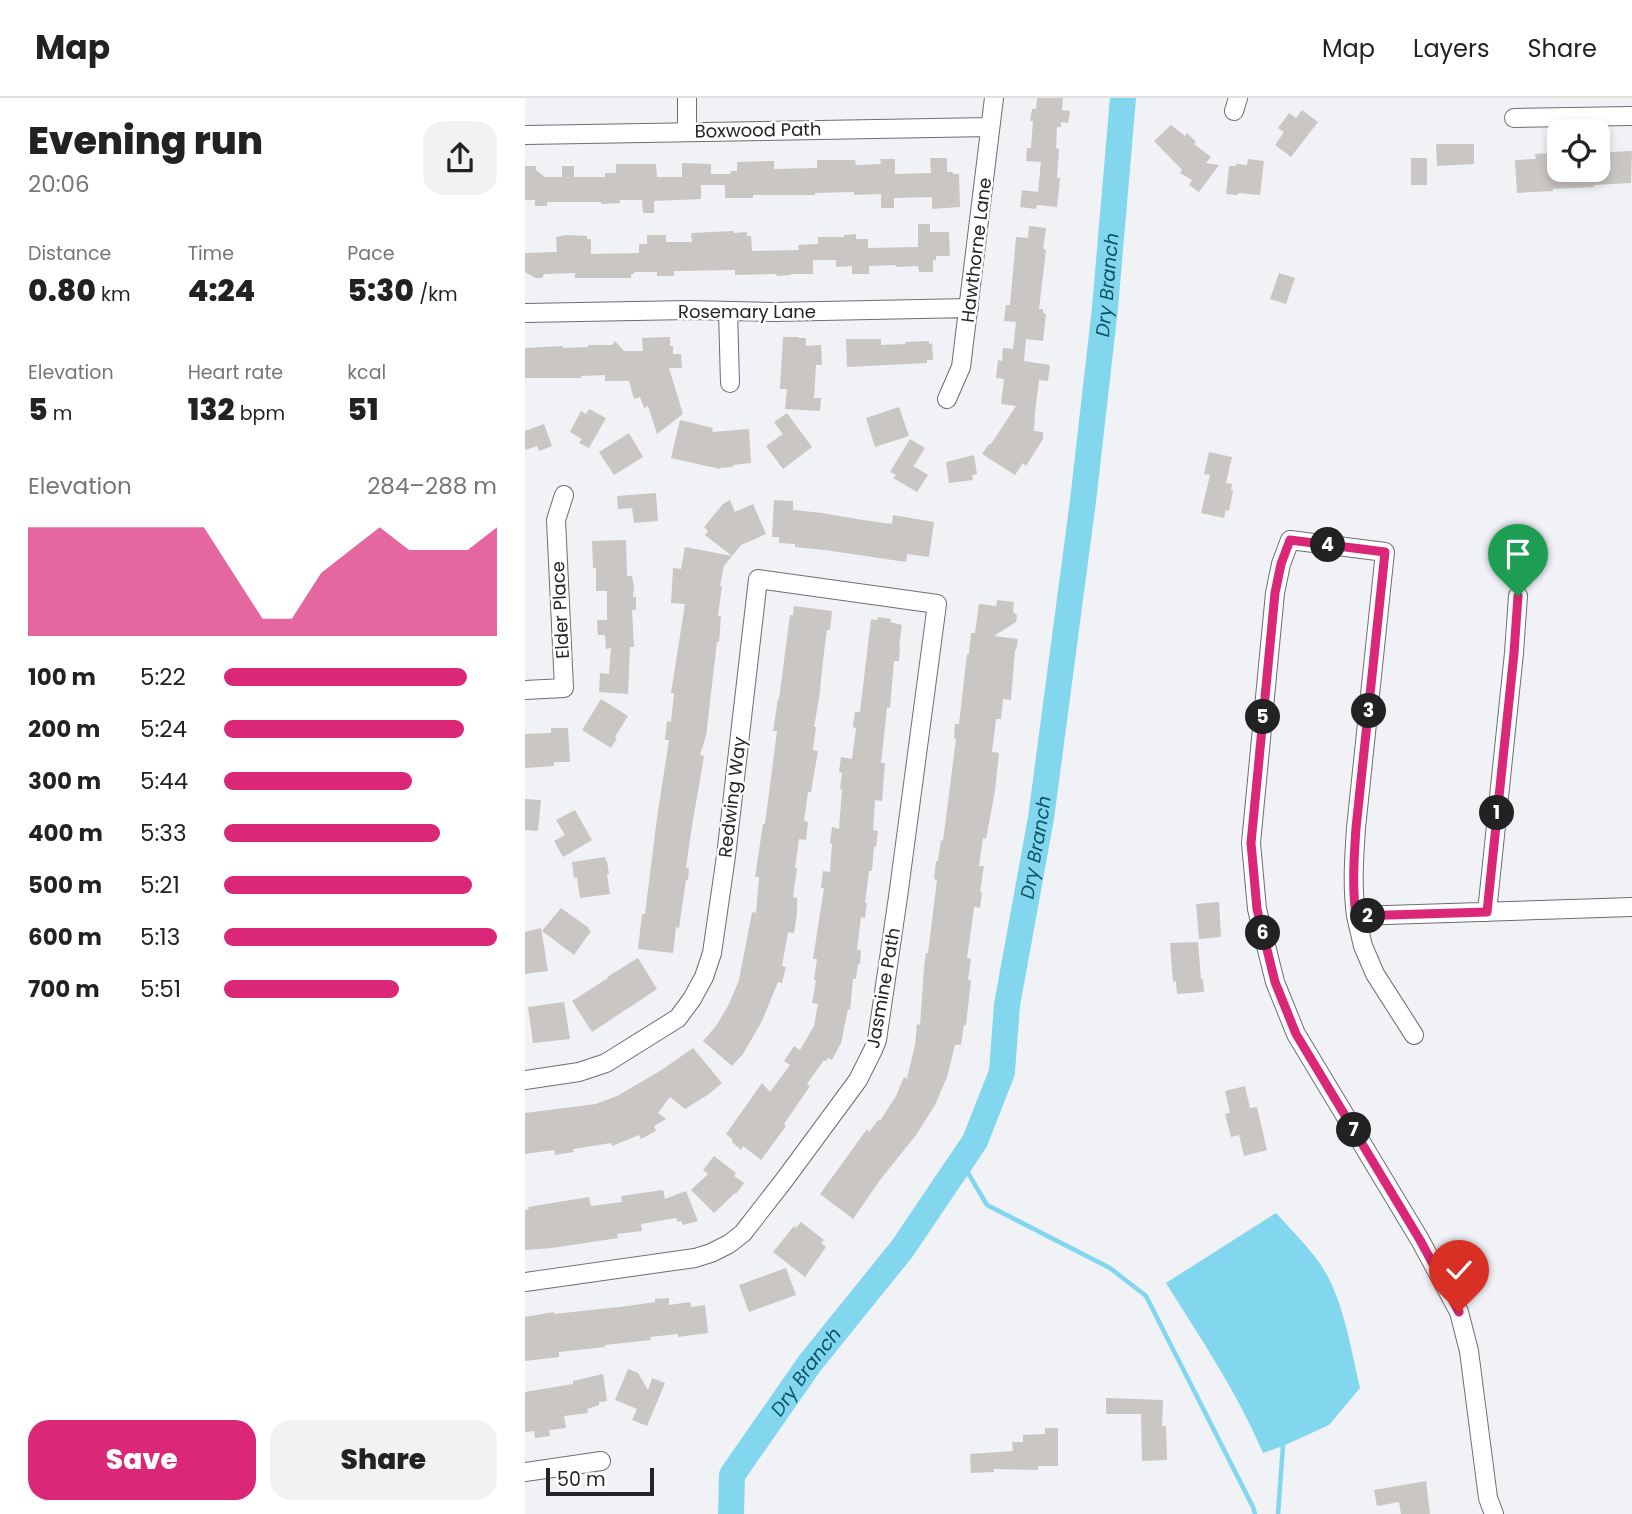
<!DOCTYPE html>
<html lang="en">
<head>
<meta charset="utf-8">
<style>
	body { margin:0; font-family:Poppins,sans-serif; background:#f2f2f2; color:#222; height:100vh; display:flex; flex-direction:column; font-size:26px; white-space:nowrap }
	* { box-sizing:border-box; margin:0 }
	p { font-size:23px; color:#767676 }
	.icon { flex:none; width:38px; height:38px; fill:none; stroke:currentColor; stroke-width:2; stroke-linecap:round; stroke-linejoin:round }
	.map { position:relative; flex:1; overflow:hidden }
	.panel { display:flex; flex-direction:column; background:#fff; width:525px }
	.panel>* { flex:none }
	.buttons { position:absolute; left:1022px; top:21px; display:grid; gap:14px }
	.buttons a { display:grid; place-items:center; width:63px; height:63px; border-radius:14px; background:#fff; box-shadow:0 4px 10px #0003; font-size:35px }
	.scale { position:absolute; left:21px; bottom:18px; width:108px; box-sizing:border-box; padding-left:7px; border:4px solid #232425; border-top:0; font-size:19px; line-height:24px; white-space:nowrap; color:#232425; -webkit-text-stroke:5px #fff; paint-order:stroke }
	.pin { position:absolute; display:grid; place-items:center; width:60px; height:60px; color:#fff; margin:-72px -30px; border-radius:50% 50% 50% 0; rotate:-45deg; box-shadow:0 0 7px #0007 }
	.pin .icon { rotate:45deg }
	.km { position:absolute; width:35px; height:35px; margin:-18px; border-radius:50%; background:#222; color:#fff; font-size:19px; line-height:35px; text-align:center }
	.round { display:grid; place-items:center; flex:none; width:74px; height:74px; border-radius:21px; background:#f2f2f2 }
	.overview { display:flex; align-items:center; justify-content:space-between; height:119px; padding:0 28px }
	h1 { font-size:38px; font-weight:800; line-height:52px }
	.figures { display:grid; grid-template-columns:repeat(3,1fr); gap:10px; height:119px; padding:7px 28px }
	.figures div { display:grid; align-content:center }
	.figures b { font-size:30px; font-weight:800 }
	.figures small { font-size:19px; font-weight:400 }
	.figures p { font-size:19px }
	.chart { height:196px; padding:14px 28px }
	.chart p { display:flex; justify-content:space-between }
	.chart svg { width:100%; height:126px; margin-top:7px; fill:#db2777; opacity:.7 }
	.primary-button { display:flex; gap:14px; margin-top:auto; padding:14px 28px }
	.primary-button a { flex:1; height:80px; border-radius:21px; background:#db2777; color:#fff; font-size:28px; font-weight:800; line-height:80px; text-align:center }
	.primary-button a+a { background:#f2f2f2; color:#222 }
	ul { padding:0 28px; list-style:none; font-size:23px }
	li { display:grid; grid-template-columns:112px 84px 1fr; align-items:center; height:52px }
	li i { height:18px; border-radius:9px; background:#db2777 }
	header { display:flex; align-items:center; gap:42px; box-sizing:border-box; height:98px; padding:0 35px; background:#fff; border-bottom:2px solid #e0e0e0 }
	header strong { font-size:33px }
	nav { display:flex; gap:38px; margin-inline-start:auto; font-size:24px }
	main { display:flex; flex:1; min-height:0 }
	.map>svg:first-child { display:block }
</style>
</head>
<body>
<header>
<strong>Map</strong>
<nav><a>Map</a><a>Layers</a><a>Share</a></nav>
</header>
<main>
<section class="panel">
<div class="overview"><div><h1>Evening run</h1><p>20:06</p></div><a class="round"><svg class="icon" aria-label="share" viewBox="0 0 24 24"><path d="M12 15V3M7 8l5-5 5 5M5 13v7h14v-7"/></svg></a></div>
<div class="figures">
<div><p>Distance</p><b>0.80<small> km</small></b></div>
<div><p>Time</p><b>4:24</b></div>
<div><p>Pace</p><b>5:30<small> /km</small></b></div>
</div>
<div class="figures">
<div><p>Elevation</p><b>5<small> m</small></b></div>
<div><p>Heart rate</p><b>132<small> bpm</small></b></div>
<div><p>kcal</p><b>51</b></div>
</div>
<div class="chart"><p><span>Elevation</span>284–288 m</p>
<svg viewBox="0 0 160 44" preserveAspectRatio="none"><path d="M0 44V6L10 6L20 6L30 6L40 6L50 6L60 6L70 22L80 38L90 38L100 22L110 14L120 6L130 14L140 14L150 14L160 6V44z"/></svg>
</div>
<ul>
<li><b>100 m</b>5:22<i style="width:89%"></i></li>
<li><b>200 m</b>5:24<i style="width:88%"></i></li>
<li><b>300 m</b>5:44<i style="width:69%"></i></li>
<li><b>400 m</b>5:33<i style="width:79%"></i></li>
<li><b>500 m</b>5:21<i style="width:91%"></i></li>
<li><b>600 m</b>5:13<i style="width:100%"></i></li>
<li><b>700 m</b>5:51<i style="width:64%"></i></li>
</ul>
<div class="primary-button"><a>Save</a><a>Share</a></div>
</section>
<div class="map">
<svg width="1107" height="1416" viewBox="0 0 1107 1416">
	<rect width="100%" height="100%" fill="#f0f2f6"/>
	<path fill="#82d6ee" d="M751,1115c17,19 41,42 52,64 17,33 24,76 32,111l-31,37 -46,21 -20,7c-26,-61 -62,-114 -97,-170z"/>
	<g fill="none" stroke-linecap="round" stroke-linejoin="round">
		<path stroke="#82d6ee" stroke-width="4.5" d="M436,1063l26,44 123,63 36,28 107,211 2,7
			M753,1416l5,-68"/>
		<path stroke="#82d6ee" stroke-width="26" id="s1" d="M206,1416l1,-39 78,-112 92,-114 73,-108 27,-69 5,-67 34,-187 42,-317 22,-193 18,-210"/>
	</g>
	<path fill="#c9c6c3" d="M512,0h26l-1,12 8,1 -2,12 -7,-1v5h-4l-1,21 3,1 -2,29h3l-3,29 -20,-2 -1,4 -16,-2 2,-17 16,2 3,-30 -15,-1 1,-13h4l2,-27h-3l2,-12h4z
		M777,12l16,12 -27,35 -16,-12 9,-13 -6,-4 11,-15 7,5z
		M646,27l14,11 2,-3 9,9 -2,2 17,13 -5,6 13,2 -20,27 -10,-7 3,-5 -12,-7 2,-3 -28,-29z
		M911,46h38v20l-37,2z
		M1107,53l-1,32 -37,2v2l-41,2v2l-36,2 -2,-33 21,-1 -1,-5 16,-1 1,17h59l-1,-18z
		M405,60h17v14h6v2h6l1,33 -28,2v-12l-38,1v10h-13v-14l-27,1v-3l-39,1v2h-62v3h-28v-13h-24v14l-47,2v12h-11l-1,-13h-22v3l-19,1v-2h-54v4h-12v-6h-10v-34h11v4l9,7h17v-11h12v11h31v-4h11v-9h40l1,13h25v-14l29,1v10h19l1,-3h6v-9l37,-1v8l43,-1v-8h38l1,5 25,-1 -1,-5h15v15l36,-1z
		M886,60h16v27h-16z
		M723,61l16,2 -4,34 -22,-2v2l-12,-1 3,-28h7v-2l11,1z
		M393,126h12v8h19l1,24h-14v4h-3v12h-14l-1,-6 -22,1v-2l-27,1v8h-17v-8l-16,1v-7h-23v14h-22v1l-14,1 -1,-2 -41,1v-5l-61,1v5h-17v-4h-23v2h-3v4h-56v-5l-31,1 -2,4h-7l-10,-6v-19l32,-1 -1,-15 10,-2 21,1v3h4v15l48,-1v-9h8v-9h19v7h26l-1,-9 42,-2 1,2 13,-1v4h4l1,15 47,-1 -1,-5 20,-1v-7h26v-2l12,-1v5h12v9l50,-1z
		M504,128l17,2 -3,21 3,1 -7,59h4v4l3,1 -3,27 -17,-2 -2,22 26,4 -2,16 -9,-1 -4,33 -1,18 9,1v7l-17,27 -3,-3 -8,12 -33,-21 7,-10h2l25,-38 -15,-2 3,-25 -8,-1 2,-18 4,1 1,-13 10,1 3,-27 -12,-1 2,-16h4l6,-68 12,1z
		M754,175l16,5 -9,26 -16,-5z
		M145,239v9h3v8h8l1,14h-13l14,46 -26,20 -9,-28 -4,2 -4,-11 -6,2 -5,-18h-24v-6l-24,1v2h-56v-30l38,-2v2l25,-1v-2h24l3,-4 9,10h19l-1,-13z
		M258,239h15l1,1h7v8l15,-1 1,20h-6l-2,33h7l-1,13 -35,-2 2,-20h-7z
		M321,241h35v6l25,-1 -1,-2 24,-1v3l3,-1 1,17h-6v3l-80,4z
		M374,309l10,29 -34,11 -9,-29z
		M64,311l17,9 -17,30 -10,-5 3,-4 -12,-7 11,-21 5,3z
		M262,315l25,34 -29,22 -17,-23 17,-12 -9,-12z
		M155,322l33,8 -1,4 37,-3 2,34 -18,2v2l-13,1v1l-49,-11z
		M19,326l8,22 -13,5 -2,-5 -12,4v-19z
		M104,335l14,24 -29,18 -15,-23z
		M385,341l15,9 -12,19h2l13,8 -11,17 -24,-14 3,-3 -6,-3z
		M684,354l23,5 -6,26 6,1 -1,6 2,1 -4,20 -3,-1 -2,8 -23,-5 9,-38 -6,-1z
		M449,357l3,19 -5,1 1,5 -24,3 -3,-21z
		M131,395l2,28 -24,2 -2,-15 -14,1 -1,-13z
		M205,402l5,12 18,-8 13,30 -25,11 -17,21 -4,20h2l-4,30h3l-2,26h-2l-11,94 -6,19 4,1 -13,76 -5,36h3l-1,12h-2l-7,48 -3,-1 -3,26 -35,-4 4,-35h3l12,-96 12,-78h-4l2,-19 4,1 3,-29h-3l14,-89 -14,-1 2,-35 8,1 4,-22 47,9 -27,-21 3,-4 -4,-4 19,-23z
		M249,402l19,1v9l29,3 41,7 29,4 1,-9 41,7 -5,35 -22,-3 -1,8 -81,-12 -30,-3v-3l-16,-1v-6h-7z
		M101,442l1,36h5l2,10 -1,11h3v13h-4l2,37h-4l-2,47 -29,-2 1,-19 9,1 2,-26 -5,1 -1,-14h-7l-1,-15h10v-29h-11v-23h-3l-1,-27z
		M472,502l17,2 -1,10 4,3 -1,7 -22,14 24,3 -2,12 -1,-1 -4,50 -8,-1 -2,20h-5l-4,33 7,1 -4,38 -9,48 -3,-1 -4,28h5l-4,26 2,1 -2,15 -6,-1 -3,24 -4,27 4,1 -3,21h3l-5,45h-2l-3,20h-6l-8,32 -12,28 -19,30 -36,45 -27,39 -33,-25 47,-65 2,3 10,-13 1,2 16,-25 8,-19 3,2 8,-34 2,-21 3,1 4,-57 2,-15h2l9,-73 -3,-1 2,-18h2l3,-21 2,1 13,-102h-2l1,-15h4l8,-70h2l2,-21h4l4,-29 17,2z
		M269,508l38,5 -2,19h-3l-3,22 -5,47 -5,28h2l-3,23 5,1 -7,41h-3l-4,29 4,1 -2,18 -7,-1 -4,29h2l-4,29 4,1v16l-3,19 -6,-1 -6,34 4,1 -4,16 -4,-1 -16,39 -19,33 -11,12 -29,-25 13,-15 13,-22 10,-24 13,-68 4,1 3,-36h-4l8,-53h2l12,-93h-4l5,-32h1l11,-84h3z
		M353,519l13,2 -1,3 12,3 -3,22h1l-1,14h-5l-4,47 -3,-1 -6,56h4l-3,38 -7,-1 -2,30 5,1 -2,16h-2l-2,24h-3l-4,32h2l-2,15 -4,-1 -4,33h4l-1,14h-2l-2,15h-3l-3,31 -2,-1 -7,34 -9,17 -4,-2 -2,3 -2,-1 -17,24 3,2 -26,38 2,2 -25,34 -18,-14 -2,4 -9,-8 1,-2 -7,-6 36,-51 8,9 20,-27 -6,-4 10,-15 6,4 14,-24 4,-22 -6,-1 4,-23h-2l3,-21h-4l11,-71h-3l2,-17 7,1 2,-28 -2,-1 2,-16 7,2 3,-40h-2l2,-16 -3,-1 2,-15 11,2 4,-31 -3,-1 2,-15h5l11,-93 6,1z
		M76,601l27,17 -13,21 2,1 -6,10 -29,-18z
		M26,630h17l2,34h-16v4l-29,2v-34l26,-1z
		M0,701l16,1 -3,31 -13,-1z
		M50,712l17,30 -29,17 -9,-16 11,-6 -9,-15z
		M80,759l1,4h1l2,13h-2l3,20 -30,4 -3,-21 -3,1 -2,-16z
		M694,804l2,35 -22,2 -3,-35z
		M36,810l28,20 -1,1 3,2 -17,24 -32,-24z
		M16,830l7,43 -23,3v-42z
		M673,844l3,37h2l1,13 -27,2 -1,-13 -3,1 -3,-39z
		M113,860l19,31 -65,43 -20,-31 36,-23 -1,-1z
		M39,904l6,37 -37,4 -5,-36z
		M168,950l29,35 -13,11 -24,15 -15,-12 -12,16 8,6 -12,7 2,5 -15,8 -2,-4 -27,11 -1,-3 -38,6 1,3 -19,3 -1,-5 -29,4v-41l71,-9 21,-8 43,-25z
		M720,988l5,22 7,-1 10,43 -23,6 -5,-21 -8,2 -6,-23 5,-1 -5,-22z
		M189,1058l22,17 -2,3 10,7 -8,11 -1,-1 -21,20 -23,-23 17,-16 -5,-4z
		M138,1092l2,9 21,-8 12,30 -15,4 -2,-4 -3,1 -2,-4 -35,6 1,7 -25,3 1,4 -66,10 -27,2v-40l4,-1 -1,-2 61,-10 2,9 31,-4 -1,-6z
		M276,1124l23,18 -3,3 5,4 -21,30 -32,-25 21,-26 2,2z
		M261,1170l10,27 -47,17 -10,-27z
		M144,1200v7l21,-3 1,5 14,-2 3,28 -30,4v-3l-28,3 1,3 -46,5v2l-46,5v5l-34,4v-44l29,-5v2l74,-8 27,-4v-3z
		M103,1271l10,4 10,17 4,-12 13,5 -18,43 -15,-6 5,-11 -22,-9z
		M78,1276l4,27 -8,1v3l-12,4 1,4 -24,3 2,12 -17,2 1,6 -15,2 -1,-7 -9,1v-40l48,-8v-3z
		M581,1300l57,2 -1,26h4l1,34 -25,1 -1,-47h-35z
		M520,1330h13v38h-20v4l-44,-1v3l-23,1 -1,-19 43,-3 -1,-9h11v-7l22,-1z
		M901,1383l4,33h-29l-2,-12 -22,4 -3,-16z"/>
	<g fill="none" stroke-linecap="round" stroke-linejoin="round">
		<g stroke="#6c6e72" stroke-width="20">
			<path id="minor" d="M162,0v33
				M709,13l4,-13
				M989,20l118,-2
				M0,37l465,-8
				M203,213l2,72
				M0,215l164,-3 84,2 196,-4
				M422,301l14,-32 33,-269
				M0,592l39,-2 -8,-168 8,-25
				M962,814l27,-259 4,-57
				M831,818c-4,-30 -2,-58 0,-88l29,-276 -95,-12 -9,24 -6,29 -24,250 6,66 18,73 21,52 124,206 39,72 10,39 19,147 6,16
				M889,937l-39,-61 -12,-28 -7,-30 276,-9
				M0,982l54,-8 27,-9 72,-45 14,-19 12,-22 8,-24 14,-97 32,-277 179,25 -39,293 -21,143 -4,10 -15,30 -73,99 -42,54 -14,11 -18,9 -16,5 -170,24
				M0,1374l76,-11"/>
		</g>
		<use href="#minor" stroke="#fff" stroke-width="18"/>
	</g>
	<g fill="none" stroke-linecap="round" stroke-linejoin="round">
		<g stroke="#fff" stroke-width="14">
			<path id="route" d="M934,1214l-39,-72 -124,-206 -21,-52 -18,-73 -6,-66 24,-250 6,-29 9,-24 95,12 -29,276c-2,30 -4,58 0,88l131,-4 27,-259 4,-57"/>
		</g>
		<use href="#route" stroke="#db2777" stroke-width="9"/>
	</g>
	<g text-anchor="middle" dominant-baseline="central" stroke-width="5" stroke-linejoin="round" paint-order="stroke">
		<g font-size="18" fill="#232425" stroke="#fff">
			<text transform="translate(233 32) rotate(-1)">Boxwood Path</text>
			<text transform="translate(451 152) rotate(-83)">Hawthorne Lane</text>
			<text x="222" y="213">Rosemary Lane</text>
			<text transform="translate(35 512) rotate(-93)">Elder Place</text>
			<text transform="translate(207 699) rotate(-83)">Redwing Way</text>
			<text transform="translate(358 890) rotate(-80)">Jasmine Path</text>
		</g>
		<g font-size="19" font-style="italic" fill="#085364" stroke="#fff">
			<text stroke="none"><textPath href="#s1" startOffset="1321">Dry Branch</textPath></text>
			<text stroke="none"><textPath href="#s1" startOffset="754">Dry Branch</textPath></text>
			<text stroke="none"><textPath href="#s1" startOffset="166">Dry Branch</textPath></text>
		</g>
	</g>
</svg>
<div class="buttons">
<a><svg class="icon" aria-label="locate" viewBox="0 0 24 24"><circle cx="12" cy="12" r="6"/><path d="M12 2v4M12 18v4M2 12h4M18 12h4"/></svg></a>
</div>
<div class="scale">50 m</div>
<div class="pin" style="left:993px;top:498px;background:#1e9e55"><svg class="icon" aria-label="arrive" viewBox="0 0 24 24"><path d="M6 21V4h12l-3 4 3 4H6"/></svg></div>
<div class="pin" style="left:934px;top:1214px;background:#d93025"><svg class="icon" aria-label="check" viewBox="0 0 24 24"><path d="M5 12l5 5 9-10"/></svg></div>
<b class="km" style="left:972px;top:715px">1</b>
<b class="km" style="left:843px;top:818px">2</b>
<b class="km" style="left:844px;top:613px">3</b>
<b class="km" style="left:803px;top:447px">4</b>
<b class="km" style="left:738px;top:619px">5</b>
<b class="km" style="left:738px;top:835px">6</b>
<b class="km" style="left:829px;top:1032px">7</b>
</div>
</main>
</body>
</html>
